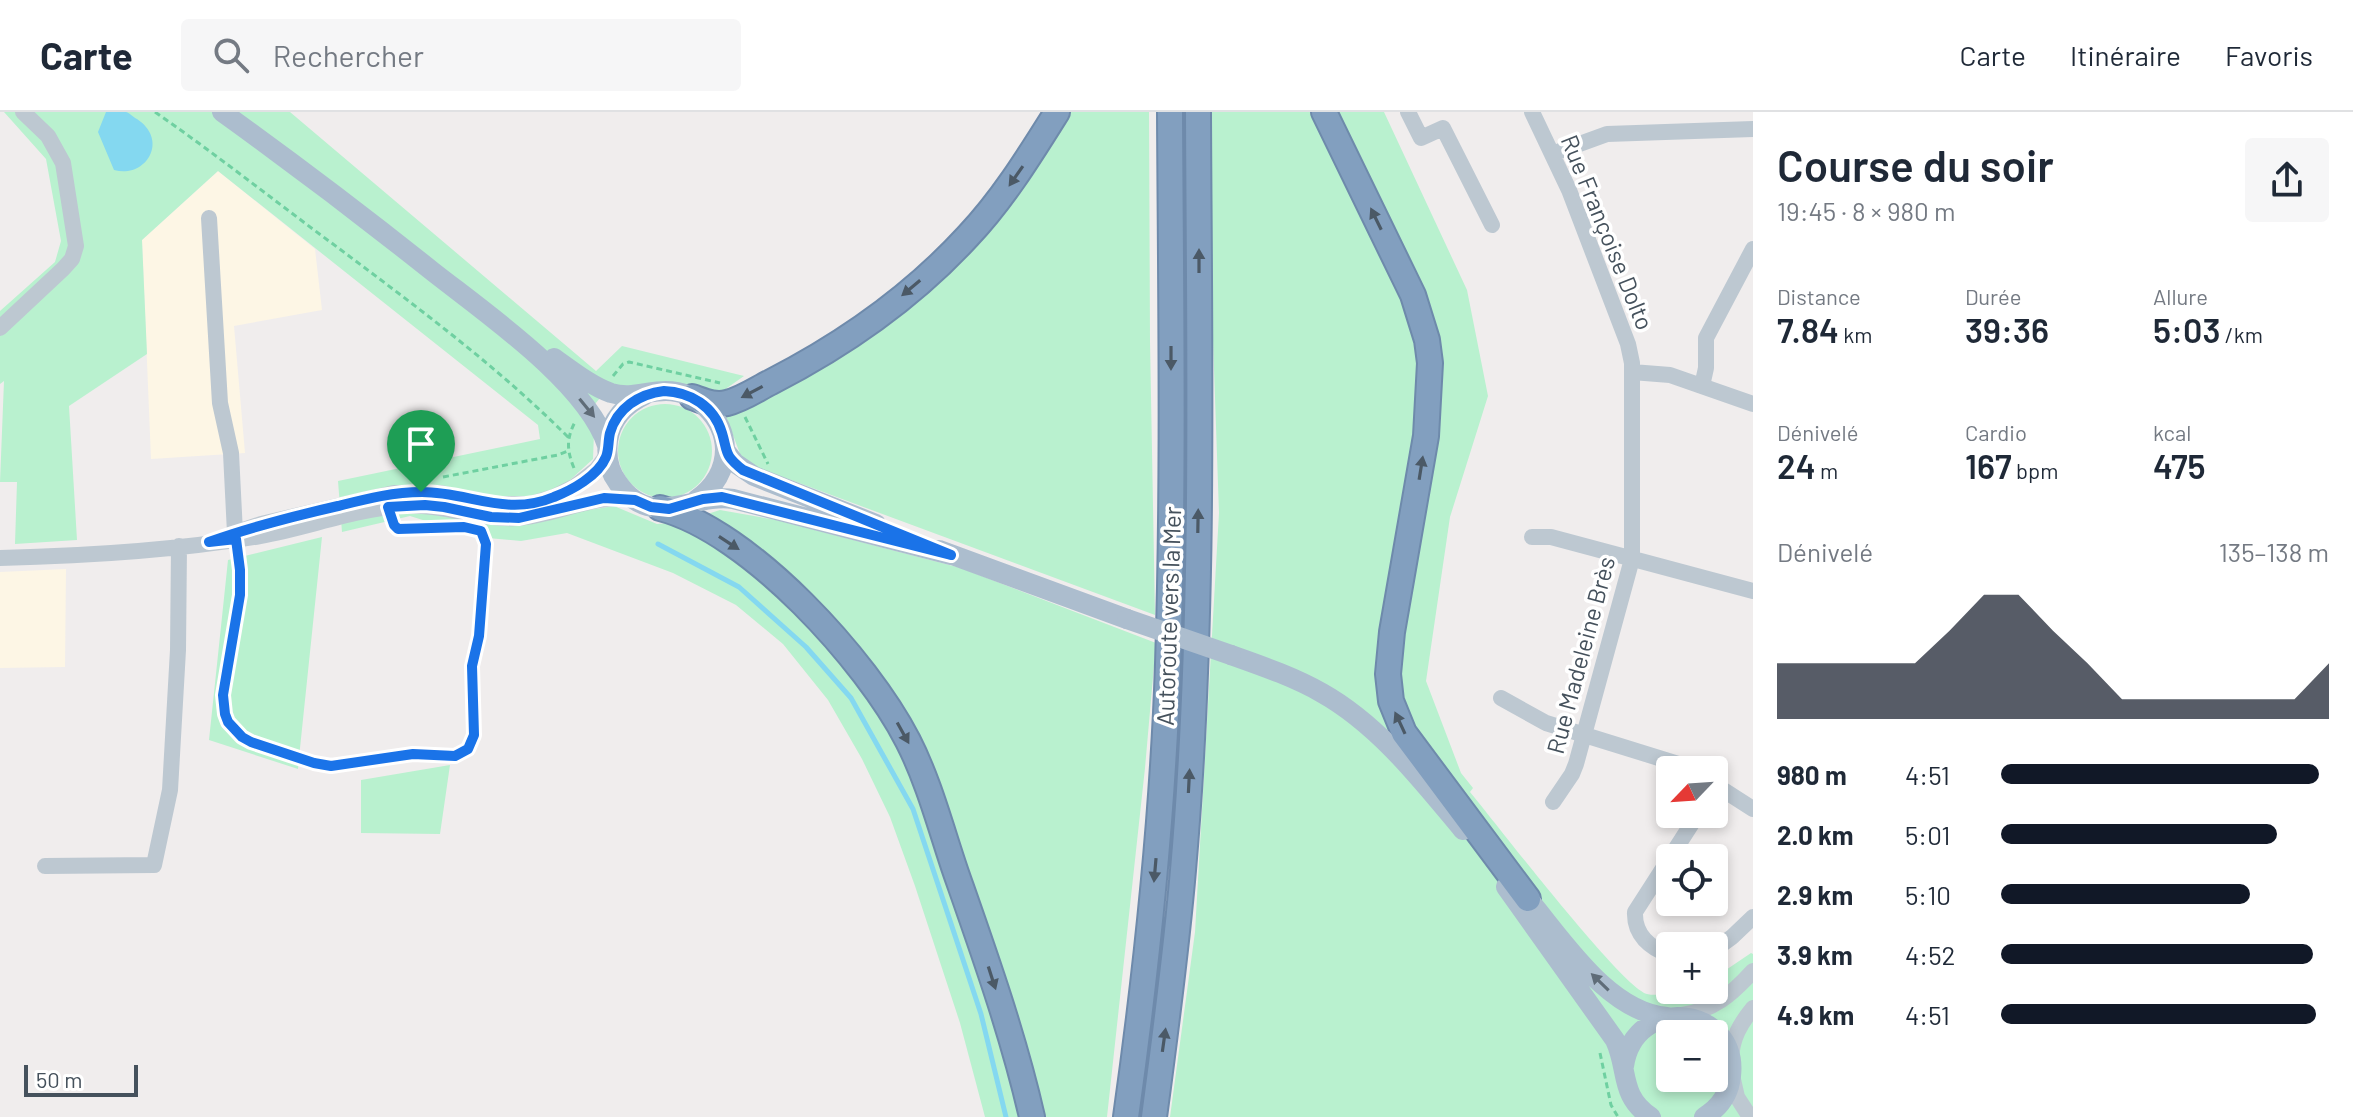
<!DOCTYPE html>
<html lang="fr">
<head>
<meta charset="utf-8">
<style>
	body { margin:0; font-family:Barlow,sans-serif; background:#f6f6f7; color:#1f2937; height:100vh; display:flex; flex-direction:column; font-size:30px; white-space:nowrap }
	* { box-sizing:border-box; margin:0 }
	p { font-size:26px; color:#747a83 }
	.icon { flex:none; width:44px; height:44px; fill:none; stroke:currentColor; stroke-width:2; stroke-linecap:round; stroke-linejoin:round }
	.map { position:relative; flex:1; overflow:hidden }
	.drawer { display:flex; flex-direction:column; background:#fff; width:600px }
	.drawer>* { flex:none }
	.needle { width:52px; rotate:245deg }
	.buttons { position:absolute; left:1656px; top:644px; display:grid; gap:16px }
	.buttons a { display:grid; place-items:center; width:72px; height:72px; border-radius:8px; background:#fff; box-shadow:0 4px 12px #0003; font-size:40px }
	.scale { position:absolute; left:24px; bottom:20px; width:114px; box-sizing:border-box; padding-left:8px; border:4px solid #45515c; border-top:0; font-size:22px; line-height:28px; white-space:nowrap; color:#45515c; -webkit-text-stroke:6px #fff; paint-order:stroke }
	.pin { position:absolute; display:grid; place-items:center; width:68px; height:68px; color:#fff; margin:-82px -34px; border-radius:50% 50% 50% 0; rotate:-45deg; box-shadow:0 0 8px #0007 }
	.pin .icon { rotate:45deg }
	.round { display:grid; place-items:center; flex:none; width:84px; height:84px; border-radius:8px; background:#f6f6f7 }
	.head { display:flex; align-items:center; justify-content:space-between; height:136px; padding:0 24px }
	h1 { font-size:44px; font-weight:600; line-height:60px }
	.metrics { display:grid; grid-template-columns:repeat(3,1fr); gap:12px; height:136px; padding:8px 24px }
	.metrics div { display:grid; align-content:center }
	.metrics b { font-size:34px; font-weight:600 }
	.metrics small { font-size:22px; font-weight:400 }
	.metrics p { font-size:22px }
	.chart { height:224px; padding:16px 24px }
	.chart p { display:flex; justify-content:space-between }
	.chart svg { width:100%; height:144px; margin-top:8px; fill:#111827; opacity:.7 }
	ul { padding:0 24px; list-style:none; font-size:26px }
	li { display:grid; grid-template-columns:128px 96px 1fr; align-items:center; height:60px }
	li i { height:20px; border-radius:10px; background:#111827 }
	header { display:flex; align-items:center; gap:48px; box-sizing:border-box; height:112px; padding:0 40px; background:#fff; border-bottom:2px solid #e0e1e3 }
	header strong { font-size:38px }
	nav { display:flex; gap:44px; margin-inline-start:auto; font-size:28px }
	.search { width:560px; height:72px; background:#f6f6f7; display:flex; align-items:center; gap:20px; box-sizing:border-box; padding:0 28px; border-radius:8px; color:#747a83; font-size:30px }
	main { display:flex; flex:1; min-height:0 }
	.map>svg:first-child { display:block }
</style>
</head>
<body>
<header>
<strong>Carte</strong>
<div class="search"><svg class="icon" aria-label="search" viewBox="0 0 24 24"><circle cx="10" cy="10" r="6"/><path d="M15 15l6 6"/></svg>Rechercher</div>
<nav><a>Carte</a><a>Itinéraire</a><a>Favoris</a></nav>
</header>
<main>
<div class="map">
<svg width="1753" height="1005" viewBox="0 0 1753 1005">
	<rect width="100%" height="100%" fill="#f0eded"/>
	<path fill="#fdf6e5" d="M218,59l97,78 7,61 -88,16 11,127 -94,6 -9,-219z
		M66,457l-1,98 -65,1v-96z"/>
	<path fill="#b9f1cf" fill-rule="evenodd" d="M4,0h286l306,259 26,-25 122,30 -27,19 -107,-9 -25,30 9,17 -1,26 -24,22 7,31 38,-6 43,18 25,-2 38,-12 56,10 185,48 195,75 -11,125 -38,349h-122l-25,-94 -45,-137 -25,-69 -28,-58 -34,-59 -45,-56 -47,-39 -63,-32 -106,-40 -46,8 -44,-4 -67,-21 -68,16 -4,-51 202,-42 -2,-14 -320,-254 -76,69 5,114 -78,52 8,134 -62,4 2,-62h-17l4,-101 -4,3v-73l55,-49 6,-21 -15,-82z
		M1066,0h83l1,229 5,274 -394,-146 -19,-10 -17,-45 118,-61 98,-72 106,-130z
		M1212,0h172l83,178 21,106 -38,121 -24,164 35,92 12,15 -3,4c25,30 152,196 177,202 13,3 24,-3 36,-4 10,-1 21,0 31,0v-12l37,-25 2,1v163h-583l25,-185 24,-419 -7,-202zM1670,922h44v44h-44z
		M618 339a47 47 0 1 1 94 0a47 47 0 1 1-94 0Z
		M322,425l-22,211 -2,21 -89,-29 19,-180z
		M450,653l-10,69 -79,-1v-53z"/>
	<path fill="#84d8f0" d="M106,0c5,0 14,0 20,0 4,1 7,5 11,7 33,22 8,60 -23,51l-16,-38z"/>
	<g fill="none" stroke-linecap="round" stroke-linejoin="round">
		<path stroke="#84d8f0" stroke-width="5" d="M658,432l81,43 67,60 45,51 62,111 68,205 25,103"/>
		<g stroke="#6e8aab" stroke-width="28">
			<path id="highway" d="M1324,0l89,183 14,45 3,23 -4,73 -34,196 -4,42 3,27 13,32 124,166
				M692,285c12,4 22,9 35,6 16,-4 30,-14 44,-21 72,-37 142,-86 197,-146 35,-37 62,-81 89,-124
				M660,396c90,23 207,153 248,233 21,41 33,88 48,132 28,80 57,161 76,244
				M1126,1005c21,-150 37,-301 42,-453 6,-184 3,-368 2,-552
				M1154,1005c11,-82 22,-164 29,-247 22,-252 16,-506 15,-758"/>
		</g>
		<path stroke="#6fd0a1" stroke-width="3" stroke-dasharray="6 4" stroke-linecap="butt" d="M155,0c62,43 121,90 182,135 80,60 161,120 232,191
			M613,264l10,-12 6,-2 91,21
			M745,305l23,47
			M574,356c-7,-17 -8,-29 1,-46
			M443,365l115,-22 10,-4
			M392,410l6,7 55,-2
			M239,445l1,38 -17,100 2,19 3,8 14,15 9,5 63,21 27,2 72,-11 42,2 13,-7 6,-14 -2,-69 7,-30 7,-92 -6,-13
			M1669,887l31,-9
			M1600,941l11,52 7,12"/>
		<path stroke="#bdc8d1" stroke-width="16" d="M1408,0l13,26 22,-10 49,97
			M1532,0l37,78 59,154 4,19v196l-56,205 -4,10 -19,28
			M1552,42l55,-20 146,-5
			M209,106l11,185 11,50 4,80
			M0,216l63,-59 9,-10 4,-13 -13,-83 -15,-27 -25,-24
			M1632,260l38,3 83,29
			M1702,274l4,-18v-30l47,-89
			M237,420l24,-8 133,-31h47l47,11h43l23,-7 20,-10 23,-18 10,-14
			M1532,425h19l202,54
			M0,446c87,-2 174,-7 260,-22 47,-8 94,-27 142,-30 42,-3 75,14 114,12 42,-2 77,-26 119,-18
			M1501,586l45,25 132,41 14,6
			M1714,672l39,25
			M45,754l109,-1 16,-75 8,-140 1,-104
			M1714,838l18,-13 21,-20
			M1670,843c-20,-7 -36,-20 -35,-43l63,-98
			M1682,903c32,-5 49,-20 71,-44
			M1731,947c1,-21 9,-35 22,-51
			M1732,963l5,22 13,20"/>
		<path stroke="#acbdce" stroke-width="20" d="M222,0c71,51 141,104 210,159 52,41 154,111 175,174
			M554,246c17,12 37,28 57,35 20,6 35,-2 55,-2 31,0 58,27 59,58 0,22 -12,39 -29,51
			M645,283c-19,9 -34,24 -37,46 -2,15 1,30 10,42 33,48 73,10 115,16l218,56
			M725,338l10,13 19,13 122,48
			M939,438l188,69
			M1231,543c31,11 63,22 91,38 57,32 100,88 141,137
			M1506,775l109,153c14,30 4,56 36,77
			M1529,788c36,43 80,112 138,117
			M1624,954c11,-73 115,-60 107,10 -2,18 -12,32 -27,41"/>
		<use href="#highway" stroke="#829fbf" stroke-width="24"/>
		<path stroke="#acbdce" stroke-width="20" d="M1127,507l104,36"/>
	</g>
	<defs><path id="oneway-solid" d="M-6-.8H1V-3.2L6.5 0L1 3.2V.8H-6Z" transform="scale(2)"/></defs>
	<g fill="#4b5966">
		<use href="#oneway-solid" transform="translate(1016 64) rotate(125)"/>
		<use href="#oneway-solid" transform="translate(1376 107) rotate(-116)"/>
		<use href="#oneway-solid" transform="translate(1199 149) rotate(-90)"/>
		<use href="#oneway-solid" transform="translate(911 176) rotate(140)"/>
		<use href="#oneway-solid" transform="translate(1171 246) rotate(90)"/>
		<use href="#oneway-solid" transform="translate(752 280) rotate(152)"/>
		<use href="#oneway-solid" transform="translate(1421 356) rotate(-81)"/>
		<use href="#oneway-solid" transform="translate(1198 409) rotate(-89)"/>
		<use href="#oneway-solid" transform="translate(729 431) rotate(33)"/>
		<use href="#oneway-solid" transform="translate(1400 611) rotate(-115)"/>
		<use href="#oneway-solid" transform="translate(903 621) rotate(61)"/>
		<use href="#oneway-solid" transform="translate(1189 669) rotate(-87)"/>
		<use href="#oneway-solid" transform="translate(1155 758) rotate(95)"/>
		<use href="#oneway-solid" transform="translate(992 866) rotate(72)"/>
		<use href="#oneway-solid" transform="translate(1164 928) rotate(-82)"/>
	</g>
	<g fill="#5f6c78">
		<use href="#oneway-solid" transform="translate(587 296) rotate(51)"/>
		<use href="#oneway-solid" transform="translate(1600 870) rotate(-136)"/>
	</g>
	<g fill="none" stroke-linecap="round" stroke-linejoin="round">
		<g stroke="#fff" stroke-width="16">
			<path id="route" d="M664,279c26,1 50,15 58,42 6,20 2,22 21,37l208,85 -229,-58 -19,2 -34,10 -18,-2 -16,-7 -31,-2 -85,20 -28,-1 -47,-10 -19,-2 -37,2 6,18 4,4 66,-2 17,4 5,13 -7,92 -7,30 2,69 -6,14 -13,7 -42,-2 -82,12 -17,-3 -63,-21 -9,-5 -14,-15 -3,-8 -2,-19 17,-100v-25l-4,-31 -27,3c42,-15 85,-26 129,-36 28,-7 55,-14 84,-14 47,0 84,25 132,5 18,-7 44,-21 52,-40 3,-7 2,-16 4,-24 7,-25 29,-39 54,-42z"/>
		</g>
		<use href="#route" stroke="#1a73e8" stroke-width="10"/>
	</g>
	<g text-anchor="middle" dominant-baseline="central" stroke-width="7" stroke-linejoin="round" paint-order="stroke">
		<g font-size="24" fill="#45515c" stroke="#fff">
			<text transform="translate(1608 120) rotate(68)">Rue Françoise Dolto</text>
			<text transform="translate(1168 504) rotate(-88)">Autoroute vers la Mer</text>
			<text transform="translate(1580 543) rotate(-75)">Rue Madeleine Brès</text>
		</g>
	</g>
</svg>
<div class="buttons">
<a><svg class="needle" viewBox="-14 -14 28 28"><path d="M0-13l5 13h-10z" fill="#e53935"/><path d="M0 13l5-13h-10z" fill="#747a83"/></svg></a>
<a><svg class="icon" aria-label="locate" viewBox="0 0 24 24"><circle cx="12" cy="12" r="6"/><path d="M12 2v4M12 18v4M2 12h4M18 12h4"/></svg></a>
<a>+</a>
<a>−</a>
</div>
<div class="scale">50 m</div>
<div class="pin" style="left:421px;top:380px;background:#1e9e55"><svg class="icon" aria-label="arrive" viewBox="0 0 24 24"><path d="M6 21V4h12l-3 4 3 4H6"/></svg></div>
</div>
<section class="drawer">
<div class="head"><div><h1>Course du soir</h1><p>19:45 · 8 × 980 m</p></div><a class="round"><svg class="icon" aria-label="share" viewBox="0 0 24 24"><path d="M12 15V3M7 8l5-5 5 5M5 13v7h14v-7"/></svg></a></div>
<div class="metrics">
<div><p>Distance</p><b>7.84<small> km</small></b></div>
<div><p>Durée</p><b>39:36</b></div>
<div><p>Allure</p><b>5:03<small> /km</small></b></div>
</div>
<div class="metrics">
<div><p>Dénivelé</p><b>24<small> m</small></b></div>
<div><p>Cardio</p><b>167<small> bpm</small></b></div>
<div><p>kcal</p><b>475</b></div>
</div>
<div class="chart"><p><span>Dénivelé</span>135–138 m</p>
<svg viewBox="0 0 160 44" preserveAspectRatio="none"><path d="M0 44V27L10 27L20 27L30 27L40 27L50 17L60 6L70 6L80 17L90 27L100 38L110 38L120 38L130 38L140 38L150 38L160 27V44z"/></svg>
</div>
<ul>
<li><b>980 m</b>4:51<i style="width:97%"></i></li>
<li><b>2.0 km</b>5:01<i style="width:84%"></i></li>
<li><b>2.9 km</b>5:10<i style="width:76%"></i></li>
<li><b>3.9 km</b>4:52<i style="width:95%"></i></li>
<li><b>4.9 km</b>4:51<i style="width:96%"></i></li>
</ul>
</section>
</main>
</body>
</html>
